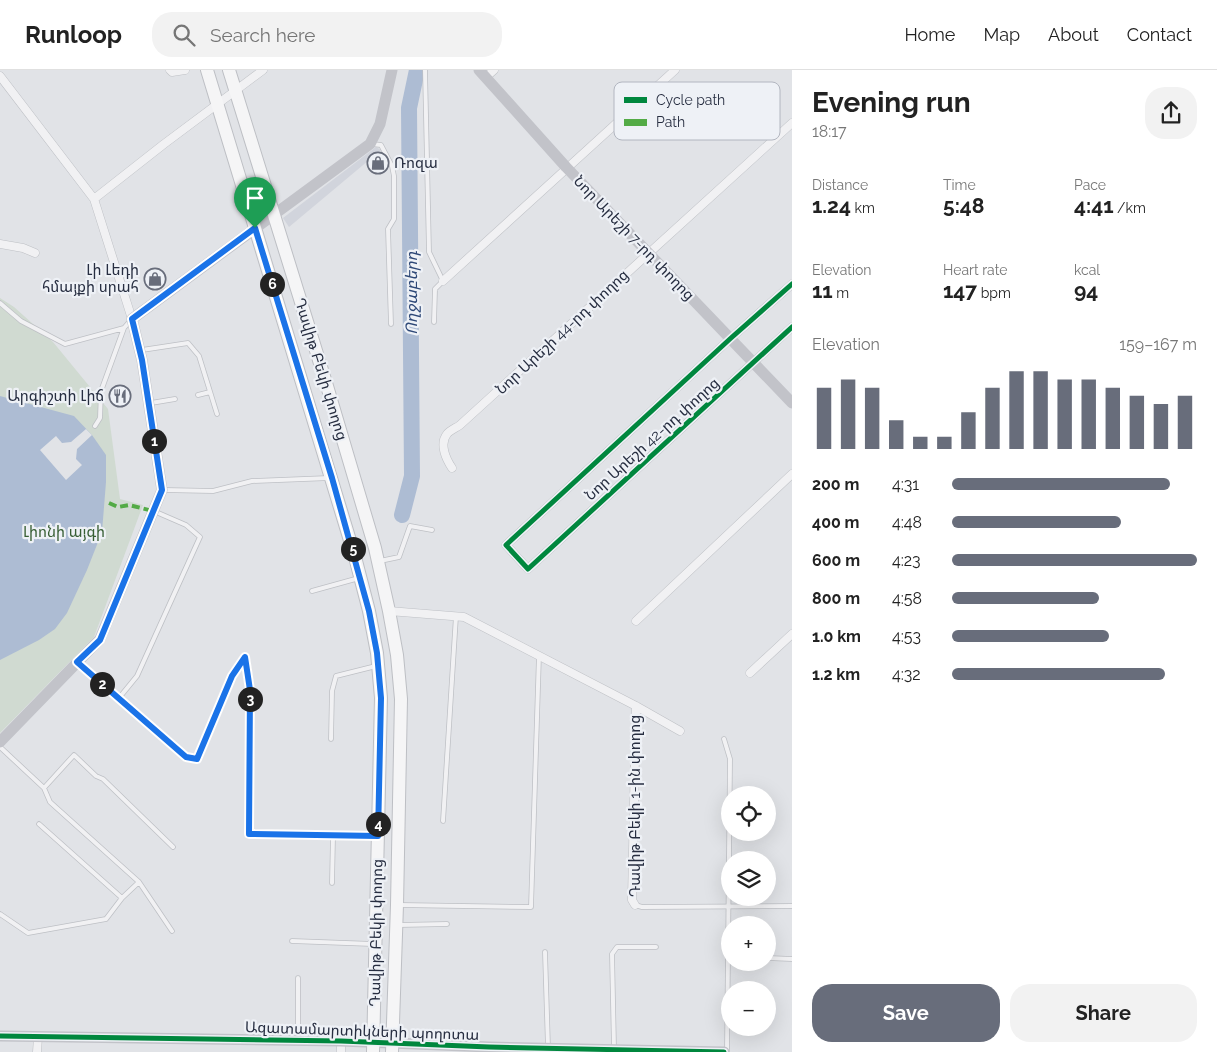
<!DOCTYPE html>
<html lang="en">
<head>
<meta charset="utf-8">
<style>
	body { margin:0; font-family:Raleway,"Noto Sans Armenian",sans-serif; background:#f2f2f2; color:#222; height:100vh; display:flex; flex-direction:column; font-size:19px; white-space:nowrap }
	* { box-sizing:border-box; margin:0 }
	p { font-size:16px; color:#767676 }
	.icon { flex:none; width:28px; height:28px; fill:none; stroke:currentColor; stroke-width:2; stroke-linecap:round; stroke-linejoin:round }
	.map { position:relative; flex:1; overflow:hidden }
	.details { display:flex; flex-direction:column; background:#fff; width:425px }
	.details>* { flex:none }
	.buttons { position:absolute; left:721px; top:716px; display:grid; gap:10px }
	.buttons a { display:grid; place-items:center; width:55px; height:55px; border-radius:50%; background:#fff; box-shadow:0 5px 20px #0002; font-size:25px }
	.pin { position:absolute; display:grid; place-items:center; width:42px; height:42px; color:#fff; margin:-51px -21px; border-radius:50% 50% 50% 0; rotate:-45deg; box-shadow:0 0 5px #0007 }
	.pin .icon { rotate:45deg }
	.km { position:absolute; width:25px; height:25px; margin:-12px; border-radius:50%; background:#222; color:#fff; font-size:14px; line-height:25px; text-align:center }
	.round { display:grid; place-items:center; flex:none; width:52px; height:52px; border-radius:20px; background:#f2f2f2 }
	.headline { display:flex; align-items:center; justify-content:space-between; height:85px; padding:0 20px }
	h1 { font-size:28px; font-weight:700; line-height:38px }
	.figures { display:grid; grid-template-columns:repeat(3,1fr); gap:8px; height:85px; padding:5px 20px }
	.figures div { display:grid; align-content:center }
	.figures b { font-size:21px; font-weight:700 }
	.figures small { font-size:14px; font-weight:400 }
	.figures p { font-size:14px }
	.chart { height:140px; padding:10px 20px }
	.chart p { display:flex; justify-content:space-between }
	.chart svg { width:100%; height:90px; margin-top:5px; stroke:#686d7b; stroke-width:6 }
	.primary-button { display:flex; gap:10px; margin-top:auto; padding:10px 20px }
	.primary-button a { flex:1; height:58px; border-radius:20px; background:#686d7b; color:#fff; font-size:20px; font-weight:700; line-height:58px; text-align:center }
	.primary-button a+a { background:#f2f2f2; color:#222 }
	ul { padding:0 20px; list-style:none; font-size:16px }
	li { display:grid; grid-template-columns:80px 60px 1fr; align-items:center; height:38px }
	li i { height:12px; border-radius:6px; background:#686d7b }
	header { display:flex; align-items:center; gap:30px; box-sizing:border-box; height:70px; padding:0 25px; background:#fff; border-bottom:1px solid #e0e0e0 }
	header strong { font-size:24px }
	nav { display:flex; gap:28px; margin-inline-start:auto; font-size:18px }
	.search { width:350px; height:45px; background:#f2f2f2; display:flex; align-items:center; gap:12px; box-sizing:border-box; padding:0 18px; border-radius:20px; color:#767676; font-size:19px }
	main { display:flex; flex:1; min-height:0 }
	.map>svg:first-child { display:block }
</style>
</head>
<body>
<header>
<strong>Runloop</strong>
<div class="search"><svg class="icon" aria-label="search" viewBox="0 0 24 24"><circle cx="10" cy="10" r="6"/><path d="M15 15l6 6"/></svg>Search here</div>
<nav><a>Home</a><a>Map</a><a>About</a><a>Contact</a></nav>
</header>
<main>
<div class="map">
<svg width="792" height="982" viewBox="0 0 792 982">
	<rect width="100%" height="100%" fill="#e1e3e7"/>
	<path fill="#d1d4dc" d="M376,77l5,3 -92,77 -6,-9z"/>
	<path fill="#d0dad1" d="M0,228l14,9 39,35 55,67 12,90 23,6 -49,132 -94,96z"/>
	<path fill="#adbcd3" d="M0,326l74,20 18,19 14,20v27l-4,50 -15,38 -20,43 -12,16 -16,11 -39,20z"/>
	<path fill="#e1e3e7" d="M86,359l6,6 -15,14 -1,10 6,6 -16,15 -26,-30 16,-14 6,7 9,-1z"/>
	<g fill="none" stroke-linecap="round" stroke-linejoin="round">
		<path stroke="#adbcd3" stroke-width="16" d="M402,445l10,-39 -3,-368 8,-38"/>
		<g stroke="#bec0c5" stroke-width="5.5">
			<path id="lane" d="M425,0l4,182 14,29 -8,8 -1,33
				M372,74l9,1 11,21 2,10v43l-6,10 3,95
				M0,233l21,18 44,23 59,-16 6,-7
				M142,280l46,-7 11,13 18,58
				M198,325l12,-3
				M151,333l24,-4
				M95,356l5,-8 1,-27 23,-63
				M164,420l49,1 39,-10 77,-3
				M380,491l19,-4 11,-31 22,4
				M312,521l47,-13
				M119,628l18,-22 63,-139 -14,-12 -30,-13
				M331,669l1,-48 4,-15 40,-10
				M724,669l6,20 -3,292
				M0,677l44,41 6,14 89,80 -17,16 -16,21 -78,14 -28,-19
				M44,718l30,-33 22,21 7,3 70,68
				M443,751l13,-205
				M39,754l83,74
				M139,812l33,49
				M332,813l1,-47
				M400,835l131,2 8,-252
				M635,835l7,2 150,-1
				M399,855l48,-1
				M292,871l81,3
				M545,882l3,95
				M768,888l24,1
				M298,908v60
				M614,978l-2,-94 5,-7h39"/>
		</g>
		<g stroke="#bec0c5" stroke-width="9">
			<path id="street" d="M170,0l2,2 13,-2
				M0,6l94,123 38,120
				M486,7l8,-7
				M94,129l70,-55 99,-74
				M0,174l23,4 12,5
				M443,211l232,-211
				M792,214l-61,54 -225,207 22,24 264,-242
				M452,398c-6,-9 -13,-24 -5,-34 3,-4 9,-6 13,-9l332,-302
				M389,541l75,6 172,89 44,25
				M636,551l156,-147
				M77,592l109,95 11,2 35,-83 13,-19 5,33 -1,144 129,2
				M750,603l42,-39
				M635,835l-3,-5 4,-194
				M37,982l1,-15
				M341,982v-11"/>
		</g>
		<g stroke="#bdbfc4" stroke-width="14">
			<path id="primary" d="M207,0l148,487 14,54 8,42 4,45 -8,354
				M229,0l98,316 48,162 14,63 8,44 4,44 -4,206 -5,147"/>
		</g>
		<use href="#lane" stroke="#f1f1f3" stroke-width="4"/>
		<use href="#street" stroke="#f1f1f3" stroke-width="8"/>
		<path stroke="#c2c3c9" stroke-width="11" d="M479,0l87,97 226,236
			M0,672l100,-103 62,-149 -20,-130 -10,-41 238,-175 10,-20 12,-54
			M0,966l341,5 148,6 235,5"/>
		<use href="#primary" stroke="#f5f5f6" stroke-width="12"/>
		<path stroke="#53ab46" stroke-width="4" stroke-dasharray="8 4" stroke-linecap="butt" d="M109,433l9,4 11,-2 24,6"/>
		<g stroke="#eef1f6" stroke-width="8">
			<path id="cycleway" d="M792,214l-61,54 -225,207 22,24 264,-242
				M0,966l341,5 148,6 235,5"/>
		</g>
		<use href="#cycleway" stroke="#00873e" stroke-width="5"/>
	</g>
	<g fill="none" stroke-linecap="round" stroke-linejoin="round">
		<g stroke="#fff" stroke-width="10">
			<path id="route" d="M255,158l77,250 37,133 8,42 4,45 -3,138 -129,-2 1,-144 -5,-33 -13,19 -35,83 -11,-2 -109,-95 23,-22 62,-150 -20,-130 -10,-41z"/>
		</g>
		<use href="#route" stroke="#1a73e8" stroke-width="6"/>
	</g>
	<defs>
		<g id="shop-ring" transform="scale(1.125)"><circle r="9.5" fill="#eef1f6" stroke="#686d7b" stroke-width="1.5"/><path d="M-5-2.5h2.3a2.7 3.5 0 0 1 5.4 0H5L5.5 6h-11ZM-1.5-2.5h3a1.5 2.3 0 0 0-3 0Z" fill="#686d7b"/></g>
		<g id="restaurant-ring" transform="scale(1.125)"><circle r="9.5" fill="#eef1f6" stroke="#686d7b" stroke-width="1.5"/><path d="M-5-6h1v4h1v-4h1v4h1v-4h1v5L-1.5 .5V6h-2V.5L-5-1ZM5-6V6H3V1.5H1.5Q1.5-4 5-6Z" fill="#686d7b"/></g>
	</defs>
	<g fill-rule="evenodd">
		<use href="#shop-ring" x="378" y="93"/>
		<use href="#shop-ring" x="155" y="209"/>
		<use href="#restaurant-ring" x="120" y="326"/>
	</g>
	<g text-anchor="middle" dominant-baseline="central" stroke-width="4.5" stroke-linejoin="round" paint-order="stroke">
		<g font-size="15" fill="#272e41" stroke="#eef1f6" text-anchor="end">
			<text x="394" y="93" text-anchor="start">Ռոզա</text>
			<text x="139" y="200">Լի Լեդի<tspan x="139" dy="17">հմայքի սրահ</tspan></text>
			<text x="104" y="326">Արգիշտի Լիճ</text>
		</g>
		<g font-size="15" fill="#272e41" stroke="#eef1f6">
			<text transform="translate(634 168) rotate(46)">Նոր Արեշի 7-րդ փողոց</text>
			<text transform="translate(562 262) rotate(-43)">Նոր Արեշի 44-րդ փողոց</text>
			<text transform="translate(321 299) rotate(73)">Դավիթ Բեկի փողոց</text>
			<text transform="translate(652 369) rotate(-42)">Նոր Արեշի 42-րդ փողոց</text>
			<text transform="translate(635 736) rotate(-90)">Դավիթ Բեկի 1-ին փողոց</text>
			<text transform="translate(376 863) rotate(-89)">Դավիթ Բեկի փողոց</text>
			<text transform="translate(362 961) rotate(2)">Ազատամարտիկների պողոտա</text>
		</g>
		<g font-size="15" fill="#375e33" stroke="#eef1f6">
			<text x="64" y="462">Լիոնի այգի</text>
		</g>
		<g font-size="16" font-style="italic" fill="#2e4877" stroke="#eef1f6">
			<text transform="translate(411 223) rotate(-90)">Ողջաբերդ</text>
		</g>
	</g>
	<rect x="614" y="12" width="166" height="58" rx="8" fill="#eef1f6" stroke="#b2b6c0" stroke-width="1"/>
	<rect x="624" y="27" width="23" height="6" fill="#00873e"/>
	<rect x="624" y="49" width="23" height="7" fill="#53ab46"/>
	<g font-size="14" fill="#272e41">
		<text x="656" y="35">Cycle path</text>
		<text x="656" y="57">Path</text>
	</g>
</svg>
<div class="buttons">
<a><svg class="icon" aria-label="locate" viewBox="0 0 24 24"><circle cx="12" cy="12" r="6"/><path d="M12 2v4M12 18v4M2 12h4M18 12h4"/></svg></a>
<a><svg class="icon" aria-label="layers" viewBox="0 0 24 24"><path d="M12 4l9 5-9 5-9-5zM3 14l9 5 9-5"/></svg></a>
<a>+</a>
<a>−</a>
</div>
<div class="pin" style="left:255px;top:158px;background:#1e9e55"><svg class="icon" aria-label="arrive" viewBox="0 0 24 24"><path d="M6 21V4h12l-3 4 3 4H6"/></svg></div>
<b class="km" style="left:154px;top:371px">1</b>
<b class="km" style="left:102px;top:614px">2</b>
<b class="km" style="left:250px;top:629px">3</b>
<b class="km" style="left:378px;top:754px">4</b>
<b class="km" style="left:353px;top:479px">5</b>
<b class="km" style="left:272px;top:214px">6</b>
</div>
<section class="details">
<div class="headline"><div><h1>Evening run</h1><p>18:17</p></div><a class="round"><svg class="icon" aria-label="share" viewBox="0 0 24 24"><path d="M12 15V3M7 8l5-5 5 5M5 13v7h14v-7"/></svg></a></div>
<div class="figures">
<div><p>Distance</p><b>1.24<small> km</small></b></div>
<div><p>Time</p><b>5:48</b></div>
<div><p>Pace</p><b>4:41<small> /km</small></b></div>
</div>
<div class="figures">
<div><p>Elevation</p><b>11<small> m</small></b></div>
<div><p>Heart rate</p><b>147<small> bpm</small></b></div>
<div><p>kcal</p><b>94</b></div>
</div>
<div class="chart"><p><span>Elevation</span>159–167 m</p>
<svg viewBox="0 0 160 44" preserveAspectRatio="none"><path d="M5 44V14M15 44V10M25 44V14M35 44V30M45 44V38M55 44V38M65 44V26M75 44V14M85 44V6M95 44V6M105 44V10M115 44V10M125 44V14M135 44V18M145 44V22M155 44V18"/></svg>
</div>
<ul>
<li><b>200 m</b>4:31<i style="width:89%"></i></li>
<li><b>400 m</b>4:48<i style="width:69%"></i></li>
<li><b>600 m</b>4:23<i style="width:100%"></i></li>
<li><b>800 m</b>4:58<i style="width:60%"></i></li>
<li><b>1.0 km</b>4:53<i style="width:64%"></i></li>
<li><b>1.2 km</b>4:32<i style="width:87%"></i></li>
</ul>
<div class="primary-button"><a>Save</a><a>Share</a></div>
</section>
</main>
</body>
</html>
